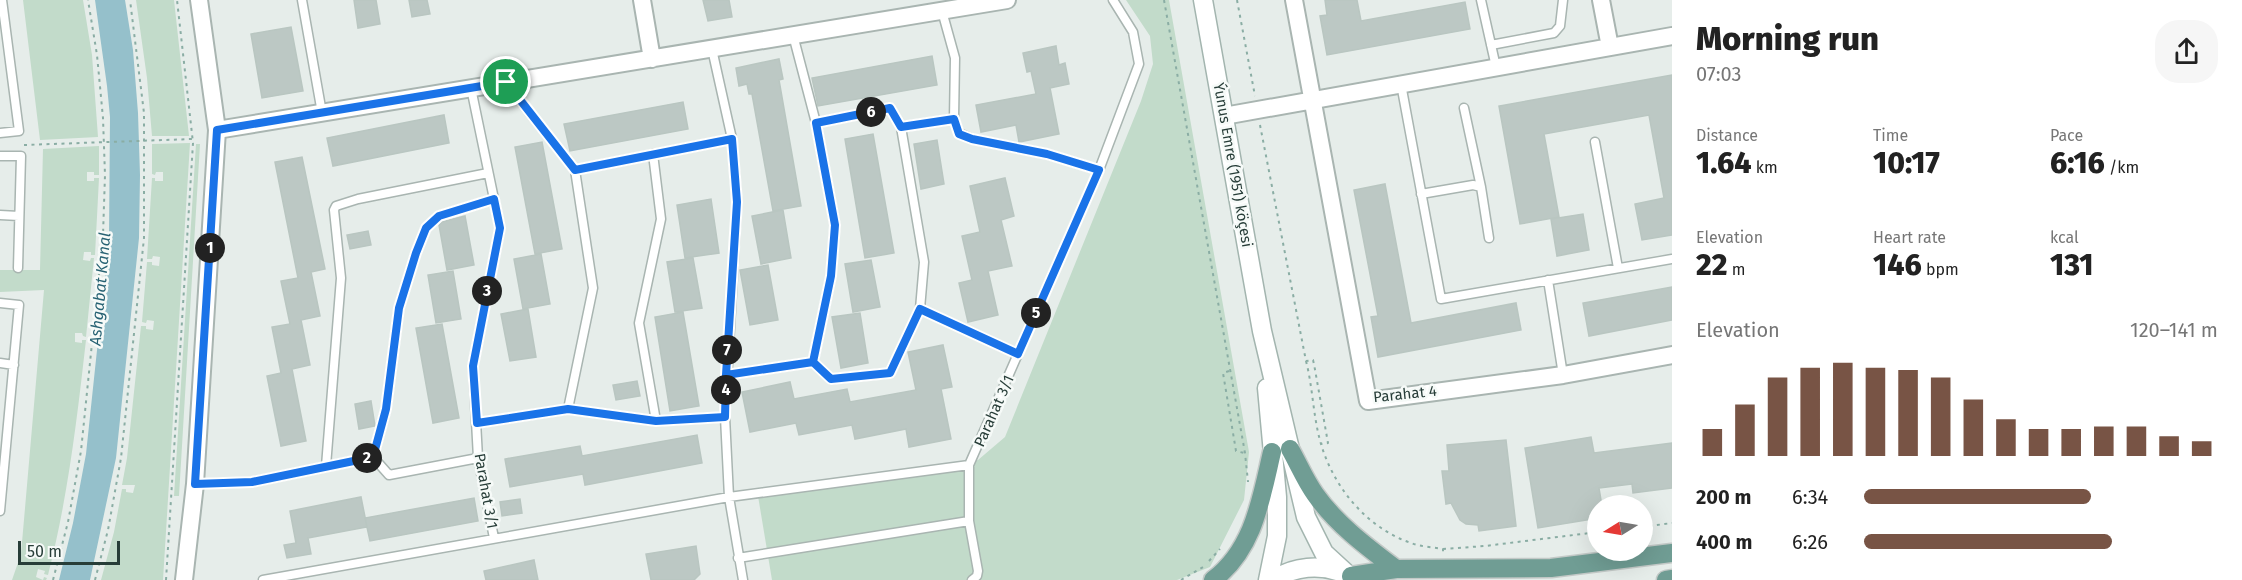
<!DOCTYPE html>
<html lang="en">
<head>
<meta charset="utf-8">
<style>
	body { margin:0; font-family:"Fira Sans",sans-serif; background:#f6f6f6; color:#222; height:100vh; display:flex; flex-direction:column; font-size:22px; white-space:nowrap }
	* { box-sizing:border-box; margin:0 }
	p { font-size:20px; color:#767676 }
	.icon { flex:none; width:33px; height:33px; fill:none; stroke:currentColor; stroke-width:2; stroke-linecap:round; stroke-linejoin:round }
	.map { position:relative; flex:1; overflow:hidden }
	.side { display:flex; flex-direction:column; background:#fff; width:570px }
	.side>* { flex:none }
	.needle { width:39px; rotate:259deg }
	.tools { position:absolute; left:1587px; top:495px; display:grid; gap:12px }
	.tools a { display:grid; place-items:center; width:66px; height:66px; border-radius:50%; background:#fff; box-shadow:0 6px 24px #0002; font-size:30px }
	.scale { position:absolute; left:18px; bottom:15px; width:102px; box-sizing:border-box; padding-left:6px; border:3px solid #273d38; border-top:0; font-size:16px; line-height:21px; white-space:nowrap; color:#273d38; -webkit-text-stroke:4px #f6faf8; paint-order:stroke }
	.pin { position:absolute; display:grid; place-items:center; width:51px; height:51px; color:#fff; margin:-26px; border:3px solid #fff; border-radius:50%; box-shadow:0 2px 6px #0007 }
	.km { position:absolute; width:30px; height:30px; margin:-15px; border-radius:50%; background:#222; color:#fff; font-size:16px; line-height:30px; text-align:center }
	.round { display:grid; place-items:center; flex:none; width:63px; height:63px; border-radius:24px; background:#f6f6f6 }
	.headline { display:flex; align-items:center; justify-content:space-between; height:102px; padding:0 24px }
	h1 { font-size:33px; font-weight:800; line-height:45px }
	.stats { display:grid; grid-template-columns:repeat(3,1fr); gap:9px; height:102px; padding:6px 24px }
	.stats div { display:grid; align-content:center }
	.stats b { font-size:30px; font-weight:800 }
	.stats small { font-size:16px; font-weight:400 }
	.stats p { font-size:16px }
	.chart { height:168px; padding:12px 24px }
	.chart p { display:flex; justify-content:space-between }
	.chart svg { width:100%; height:108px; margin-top:6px; stroke:#785445; stroke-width:6 }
	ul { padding:0 24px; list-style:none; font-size:20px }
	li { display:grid; grid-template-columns:96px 72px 1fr; align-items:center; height:45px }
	li i { height:15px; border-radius:8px; background:#785445 }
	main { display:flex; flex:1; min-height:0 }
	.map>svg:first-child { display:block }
</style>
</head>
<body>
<main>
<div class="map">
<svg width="1672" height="580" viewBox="0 0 1672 580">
	<rect width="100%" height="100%" fill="#e6edea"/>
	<path fill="#c2dbca" d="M23,0h60l9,55 6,82 -58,3z
		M136,0h38l15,136h-37l-5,-58z
		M1126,0h43l80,452 -5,48 -34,67 -33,13h-405l-14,-84 220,-36 27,-23 136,-336 12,-37 -3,-28z
		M190,143l-27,437h-62l13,-48 8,-43h4v3l7,1 2,-8h-13l5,-27 14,-132h5v3l7,1 1,-9 -7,-1 -1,3 -4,-1 5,-60h5v3l7,1 1,-9 -7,-1 -1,3h-5l5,-81h3v3h8v-9h-7l-1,3 -3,-1v-30z
		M196,144h4l-21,352h-5z
		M99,146v29h-5v-3h-7v9h7v-3h5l-4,77h-4v-3h-7l-1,8 7,1 1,-3h3l-8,79 -3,-1 -1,-3h-7v9l7,1v-3h4c-9,79 -18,157 -38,235l-4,-1 1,-3 -7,-2 -2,8 7,3 1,-3 3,1 -1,2h-34l9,-26 23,-264 -44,2v-22h40l3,-121z"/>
	<path fill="#95c0cb" d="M95,0h30l8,50 5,63 2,62 -1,63 -23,220 -26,122h-31l14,-57 13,-69 23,-217 1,-120 -3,-31z"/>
	<path fill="#bcc8c4" stroke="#b9c6c1" stroke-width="1.5" d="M354,0h22l4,24 -22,4z
		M409,0h18l3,14 -18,3z
		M703,0h26l3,17 -24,4z
		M1325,0h32l4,21 104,-19 5,27 -143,26 -7,-39 7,-1z
		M291,27l12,64 -41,7 -11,-64z
		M1056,46l3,19 6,-2 4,21 -19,4 9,46 -40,8 -3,-17 -35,7 -5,-27 60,-11 -5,-23 -4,1 -4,-19z
		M932,56l5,29 -119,21 -6,-28z
		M779,59l4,20 -4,1 22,126 -28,5 -21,-117h-3l-2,-10 -8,2 -3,-18z
		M1672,75v160l-30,5 -7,-36 29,-6 -15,-83 -105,19 15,83 -39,7 -21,-118z
		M683,102l5,27 -118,22 -6,-27z
		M444,115l5,28 -116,23 -6,-28z
		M873,134l21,119 -29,5 -20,-119z
		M937,140l7,44 -23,5 -7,-45z
		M542,142l20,107 -27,5 -20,-107z
		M302,157l23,112 -14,3 9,44 -19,4 9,45 -18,4 14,72 -25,5 -14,-70 14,-3 -9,-46 18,-3 -9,-43 17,-3 -23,-116z
		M1005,178l9,38 -13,4 11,46 -24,5 10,44 -30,7 -9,-39 13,-3 -10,-44 18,-4 -10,-46z
		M1385,184l26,139 105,-20 5,27 -143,27 -7,-40 7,-1 -24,-126z
		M711,199l8,54 -34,5 -8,-53z
		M783,210l8,48 -30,6 -9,-48z
		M1583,214l6,36 -32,6 -6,-37z
		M465,216l9,49 -27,5 -8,-45 3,-3z
		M368,231l3,14 -21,4 -3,-14z
		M541,254l9,50 -27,5 -9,-50z
		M693,258l9,50 -27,4 -8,-50z
		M871,260l9,47 -27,5 -8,-48z
		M768,265l10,55 -28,5 -10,-55z
		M453,271l8,48 -25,4 -8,-48z
		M1672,287v33l-83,16 -6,-33z
		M528,309l8,48 -26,4 -9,-47z
		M683,312l16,94 -29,5 -15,-94z
		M860,313l8,50 -27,5 -9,-51z
		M442,324l17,94 -26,5 -17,-95z
		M943,345l9,42 -11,2 10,50 -42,8 -3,-18 -51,10 -3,-14 -53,10 -3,-12 -46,9 -8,-40 48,-10 4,17 53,-10 3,13 66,-12 -8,-38z
		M637,381l3,15 -24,4 -3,-15z
		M371,401l4,25 -16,3 -4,-25z
		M697,435l5,28 -117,22 -2,-11 -73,13 -5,-28 75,-13 2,10z
		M1591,437l3,16 78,-10v45l-39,5 -1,-9 -33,4 3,18h-4v12l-60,10 -13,-80z
		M1506,440l10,86 -37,5 -1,-6 -12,-1 -6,-4 -9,-17 -5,1 -4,-33h7l-2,-26z
		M361,497l6,30 -59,11 3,16 -24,4 -3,-13 12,-2 -6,-32z
		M474,498l4,23 -108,20 -5,-23z
		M520,499l2,14 -20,3 -2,-14z
		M696,546l4,28 -6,6h-43l-5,-26z
		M534,560l4,20h-52l-2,-9z"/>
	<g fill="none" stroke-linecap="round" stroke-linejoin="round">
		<g stroke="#a9b5b1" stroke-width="11">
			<path id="lane" d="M302,0l20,113
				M1481,0l15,67
				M793,35l23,88 19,102 -4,51 -18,86
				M1491,45l63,-12 6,-7 3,-26
				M712,49l20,90 5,63 -12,215 4,80 14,83
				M506,83l69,87 157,-31
				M1401,84l40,215 231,-40
				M471,88l29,140 -27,138 5,92 16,80
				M1464,108l17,79
				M954,119l5,14 13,6 75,15 52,16
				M816,123l74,-15 11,19
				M0,133l19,-2 -17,-131
				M1595,142l23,126
				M653,154l8,65 -22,104 17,98
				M0,156h21l-3,112
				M1421,194l52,-9 8,2 8,51
				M0,215l19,1
				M1548,280l15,95
				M0,303l19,2 -19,206
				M920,309l98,45
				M0,363l14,2
				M726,375l87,-13 18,17 59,-6 30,-64 4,-47 -23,-135 53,-8 1,-61 -13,-47
				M568,409l25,-121 -18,-118
				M477,423l91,-14 88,12 69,-4
				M373,457l13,-48 13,-101 17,-55 10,-25 13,-12 55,-17
				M326,466l15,-188 -7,-68 2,-4 22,-7 130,-26
				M195,484l57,-2 121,-25 16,18 89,-17
				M969,521l9,50 -1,5 -5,4
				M738,558l231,-37v-56
				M263,580l466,-83 240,-32 130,-295 40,-106 -6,-32 -20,-32"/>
		</g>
		<g stroke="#a9b5b1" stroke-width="20">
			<path id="street" d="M642,0l10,59
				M1294,0l74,401 195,-26 109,-20
				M1601,0l9,47
				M1224,116l448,-80
				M217,130l790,-130
				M184,580l11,-96 22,-354 -18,-130"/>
		</g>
		<g stroke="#a3b5af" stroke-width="21">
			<path id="secondary" d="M1203,0l59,331 44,186 18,36 24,22
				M1267,388l10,109v39l-9,44
				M1273,580c21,-14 47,-16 70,-7"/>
		</g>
		<g stroke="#c3c9c7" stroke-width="21">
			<path id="primary" d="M1290,449c8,14 15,31 25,45 21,30 52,53 81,75
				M1351,576l45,-7 155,-1 121,-15
				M1213,580c41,-31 48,-81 59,-128
				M1666,580l6,-1"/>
		</g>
		<path stroke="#8aada4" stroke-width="2" stroke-dasharray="3 4.5" stroke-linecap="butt" d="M1164,0l81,453 3,29
			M1237,0l18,96
			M1260,125l46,236 7,-1 1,4 14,79 -7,1
			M24,145l168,-6
			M1306,361c7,27 7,56 15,83 13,44 46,84 90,99 10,4 22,4 32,6v5
			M1229,371l-6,2 13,78 8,2
			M1642,527l30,-4
			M1443,549l42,-3 113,-14
			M1209,561l11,-12
			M53,580l15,-58 13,-71 22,-216 2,-60 -2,-57 -6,-63 -9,-55
			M95,580l13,-50 13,-72 23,-220v-125l-14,-113
			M166,580l27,-437 -16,-143
			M1181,580l22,-13"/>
		<use href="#lane" stroke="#fff" stroke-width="8"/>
		<use href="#street" stroke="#fff" stroke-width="16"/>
		<use href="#secondary" stroke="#fff" stroke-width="18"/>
		<use href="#primary" stroke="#709d94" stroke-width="18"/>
	</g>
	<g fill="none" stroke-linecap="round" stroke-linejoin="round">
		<g stroke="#fff" stroke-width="12">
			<path id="route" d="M506,82l-289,48 -22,354 57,-2 121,-25 13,-48 13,-101 17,-55 10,-25 13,-12 55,-17 6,29 -27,138 4,57 91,-14 88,12 69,-4 1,-42 87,-13 18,17 59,-6 30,-64 98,45 81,-184 -52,-16 -75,-15 -13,-5 -5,-15 -53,8 -11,-19 -74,15 19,102 -4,51 -18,86 -87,13 11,-173 -5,-63 -157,31 -69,-88"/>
		</g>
		<use href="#route" stroke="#1a73e8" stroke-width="8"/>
	</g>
	<g text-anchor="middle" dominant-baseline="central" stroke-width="5" stroke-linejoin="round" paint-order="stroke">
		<g font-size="15" fill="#273d38" stroke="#f6faf8">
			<text transform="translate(1233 165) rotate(80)">Ýunus Emre (1951) köçesi</text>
			<text transform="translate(1405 394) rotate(-6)">Parahat 4</text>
			<text transform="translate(994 411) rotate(-66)">Parahat 3/1</text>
			<text transform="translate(486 491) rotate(80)">Parahat 3/1</text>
		</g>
		<g font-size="16" font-style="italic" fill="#276273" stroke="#f6faf8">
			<text transform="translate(100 289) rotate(-85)">Ashgabat Kanal</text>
		</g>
	</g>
</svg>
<div class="tools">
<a><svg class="needle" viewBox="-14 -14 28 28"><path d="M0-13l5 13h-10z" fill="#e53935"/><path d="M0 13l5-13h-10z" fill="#767676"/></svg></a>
</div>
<div class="scale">50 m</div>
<div class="pin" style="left:506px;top:82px;background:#1e9e55"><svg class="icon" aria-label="arrive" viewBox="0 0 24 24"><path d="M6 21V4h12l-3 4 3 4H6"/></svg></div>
<b class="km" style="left:210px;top:248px">1</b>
<b class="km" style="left:367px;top:458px">2</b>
<b class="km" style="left:487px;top:291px">3</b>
<b class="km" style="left:726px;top:390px">4</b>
<b class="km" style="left:1036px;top:313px">5</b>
<b class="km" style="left:871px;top:112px">6</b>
<b class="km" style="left:727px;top:350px">7</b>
</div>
<section class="side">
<div class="headline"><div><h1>Morning run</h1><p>07:03</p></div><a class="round"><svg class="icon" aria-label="share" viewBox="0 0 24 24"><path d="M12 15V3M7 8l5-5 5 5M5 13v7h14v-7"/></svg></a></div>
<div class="stats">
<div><p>Distance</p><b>1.64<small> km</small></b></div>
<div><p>Time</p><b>10:17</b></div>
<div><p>Pace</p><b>6:16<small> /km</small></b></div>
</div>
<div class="stats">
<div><p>Elevation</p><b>22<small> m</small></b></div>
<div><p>Heart rate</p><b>146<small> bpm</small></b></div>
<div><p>kcal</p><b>131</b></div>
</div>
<div class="chart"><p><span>Elevation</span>120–141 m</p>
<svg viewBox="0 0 160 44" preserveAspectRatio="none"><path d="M5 44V33M15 44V23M25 44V12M35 44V8M45 44V6M55 44V8M65 44V9M75 44V12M85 44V21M95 44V29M105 44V33M115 44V33M125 44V32M135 44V32M145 44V36M155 44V38"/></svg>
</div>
<ul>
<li><b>200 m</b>6:34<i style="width:64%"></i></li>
<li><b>400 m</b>6:26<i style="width:70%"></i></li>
</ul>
</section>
</main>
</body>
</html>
